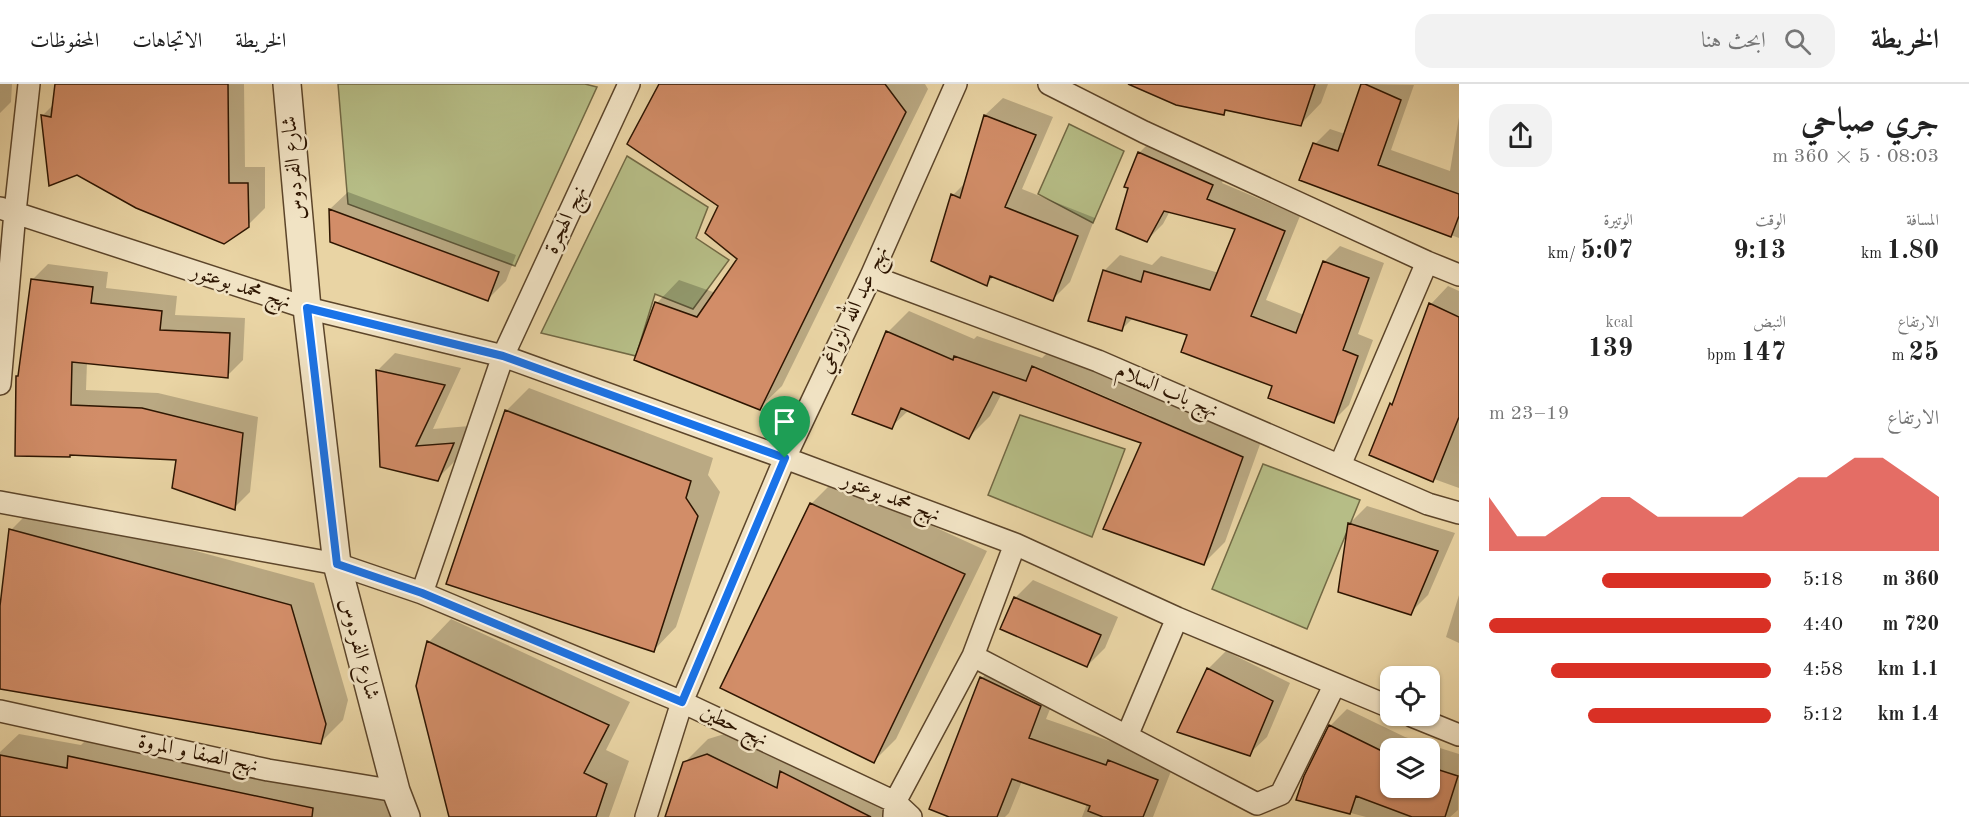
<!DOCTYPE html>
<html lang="ar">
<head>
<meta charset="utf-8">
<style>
	body { margin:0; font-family:"Old Standard TT",Amiri,serif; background:#f2f2f2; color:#222; direction:rtl; height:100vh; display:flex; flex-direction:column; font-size:22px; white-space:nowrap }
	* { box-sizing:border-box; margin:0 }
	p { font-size:20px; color:#767676 }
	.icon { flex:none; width:33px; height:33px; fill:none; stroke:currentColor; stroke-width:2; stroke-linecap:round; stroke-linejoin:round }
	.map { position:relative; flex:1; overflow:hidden; direction:ltr }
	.details { display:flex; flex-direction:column; background:#fff; width:510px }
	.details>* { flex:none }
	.fabs { position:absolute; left:1380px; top:582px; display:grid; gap:12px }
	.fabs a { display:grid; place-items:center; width:60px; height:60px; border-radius:12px; background:#fff; box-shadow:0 2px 4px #0004; font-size:30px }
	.pin { position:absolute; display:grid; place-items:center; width:51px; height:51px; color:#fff; margin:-62px -26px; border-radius:50% 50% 50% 0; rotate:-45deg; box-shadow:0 0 6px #0007 }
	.pin .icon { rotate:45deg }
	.round { display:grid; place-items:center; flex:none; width:63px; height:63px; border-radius:18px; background:#f2f2f2 }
	.summary { display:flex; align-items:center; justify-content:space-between; height:102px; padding:0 30px }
	h1 { font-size:33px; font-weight:700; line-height:45px }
	.metrics { display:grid; grid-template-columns:repeat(3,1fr); gap:9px; height:102px; padding:6px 30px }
	.metrics div { display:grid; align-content:center }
	.metrics b { font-size:26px; font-weight:700 }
	.metrics small { font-size:16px; font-weight:400 }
	.metrics p { font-size:16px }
	.chart { height:168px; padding:12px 30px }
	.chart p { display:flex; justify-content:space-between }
	.chart svg { width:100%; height:108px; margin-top:6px; fill:#d93025; opacity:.7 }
	ul { padding:0 30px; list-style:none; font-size:20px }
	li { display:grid; grid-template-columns:96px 72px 1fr; align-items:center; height:45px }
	li i { height:15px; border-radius:8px; background:#d93025 }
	header { display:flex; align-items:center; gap:36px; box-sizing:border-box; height:84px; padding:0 30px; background:#fff; border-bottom:2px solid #e0e0e0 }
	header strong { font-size:28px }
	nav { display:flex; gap:33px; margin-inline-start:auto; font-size:21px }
	.search { width:420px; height:54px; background:#f2f2f2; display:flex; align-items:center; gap:15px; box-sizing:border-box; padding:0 21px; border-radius:18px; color:#767676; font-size:22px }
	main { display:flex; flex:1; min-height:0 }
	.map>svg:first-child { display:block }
</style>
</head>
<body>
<header>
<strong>الخريطة</strong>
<div class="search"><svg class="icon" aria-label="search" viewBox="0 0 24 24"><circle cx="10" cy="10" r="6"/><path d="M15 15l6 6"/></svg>ابحث هنا</div>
<nav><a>الخريطة</a><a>الاتجاهات</a><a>المحفوظات</a></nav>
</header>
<main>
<section class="details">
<div class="summary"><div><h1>جري صباحي</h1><p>08:03 · 5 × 360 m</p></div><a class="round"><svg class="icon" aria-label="share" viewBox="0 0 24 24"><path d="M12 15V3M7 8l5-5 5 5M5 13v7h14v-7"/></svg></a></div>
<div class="metrics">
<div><p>المسافة</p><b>1.80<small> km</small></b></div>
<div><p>الوقت</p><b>9:13</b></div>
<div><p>الوتيرة</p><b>5:07<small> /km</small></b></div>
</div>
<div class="metrics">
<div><p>الارتفاع</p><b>25<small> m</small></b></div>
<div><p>النبض</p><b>147<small> bpm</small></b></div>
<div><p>kcal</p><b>139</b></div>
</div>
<div class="chart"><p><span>الارتفاع</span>19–23 m</p>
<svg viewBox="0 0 160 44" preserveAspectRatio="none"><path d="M0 44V22L10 38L20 38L30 30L40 22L50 22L60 30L70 30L80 30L90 30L100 22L110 14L120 14L130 6L140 6L150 14L160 22V44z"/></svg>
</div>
<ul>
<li><b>360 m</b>5:18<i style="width:60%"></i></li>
<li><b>720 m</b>4:40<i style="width:100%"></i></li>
<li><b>1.1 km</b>4:58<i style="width:78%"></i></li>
<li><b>1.4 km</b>5:12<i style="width:65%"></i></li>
</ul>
</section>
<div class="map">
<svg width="1459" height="733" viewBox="0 0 1459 733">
	<rect width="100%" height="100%" fill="#e9d4a4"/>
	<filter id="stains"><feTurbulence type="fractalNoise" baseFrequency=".00333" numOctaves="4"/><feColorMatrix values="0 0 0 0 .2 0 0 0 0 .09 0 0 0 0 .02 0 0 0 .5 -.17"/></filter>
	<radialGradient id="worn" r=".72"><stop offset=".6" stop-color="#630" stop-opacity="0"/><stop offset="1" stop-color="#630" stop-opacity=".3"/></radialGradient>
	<path fill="#b6bd86" stroke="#726944" stroke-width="1.5" d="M338,0h247l12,3 -82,179 -167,-62z
		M1069,40l55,27 -31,72 -55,-29z
		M627,72l81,51 -12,31 33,22 -36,49 -38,-15 -19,62 -95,-23z
		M1020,331l105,34 -33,88 -104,-42z
		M1263,380l97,36 -53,129 -95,-40z"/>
	<path fill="#0003" fill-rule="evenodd" d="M0,0h12l-1,18 -11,11z
		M56,0h188l1,83h20v41l-17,17 -206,-109 12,-12z
		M661,0h264l3,5 -146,297 -23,22 -102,-105 22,-23 37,13 23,-34 -19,-54z
		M1132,0h196l-7,19 -20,21 -74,-15 -4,5z
		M1362,0l52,1 -23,65 59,21 9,-54v121l-158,-59 14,-35 15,-15 15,5z
		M1003,14l50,19 -31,72 73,29 -25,64 -18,18 -58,-24 -7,8 -34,-89 13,-13 19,-67z
		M1155,53l73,32 -6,14 78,33 -34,84 38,15 20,-53 16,-16 44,17 -26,71 15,6 -24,65 -16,16 -144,-87 -56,-16 -12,12 -17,-59 16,-16 32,10 9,-9 58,17 18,-45 -67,-17 -7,13 -16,16 -17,-53 -4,-1 13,-33z
		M348,108l168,63 -10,26 -18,18 -156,-58 -2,-32z
		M48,180l60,8 -2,16 71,8 -2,19 70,3 -2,42 -16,16 -140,-14 -1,28 72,3 100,24 -8,75 -16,16 -56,-50 -106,-4 -2,2 -50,-81 13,-96z
		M1448,202l11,5v197l-25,-9 -1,1 -42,-76 5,-5 35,-95z
		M909,227l65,28 3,-3 65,22 12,-12 209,90 -38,106 -21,21 -61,-121 -141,-49 -12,23 -21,21 -60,-27 -18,17 -3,-95zM1032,281l119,51 -1,2 -119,-51z
		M395,269l66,15 -28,61 37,-3 -15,35 -18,18 -55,-13 -5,-95z
		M529,304l184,70 -5,17 12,17 -44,135 -22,23 -148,-239z
		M834,397l153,70 -91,188 -22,22 -152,-74 89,-183z
		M1367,422l88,27 -27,62 -18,18 -61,-89z
		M34,423l280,76 34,117 -5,20 -23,23 -320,-55v-70l11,-88z
		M1033,496l85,37 -13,31 -18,18 -72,-68z
		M1459,511v48l-13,-6z
		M451,535l179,83 -24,48 23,11 -20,56h-158l-22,-175z
		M1226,567l64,32 -23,54 -18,17 -41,-85z
		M1000,575l59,28 -13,32 78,27 51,15 -22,56h-71l5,-13 -65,-23 -13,32 -4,4h-52l-22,-9 51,-130z
		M1347,625l58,28 54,17 -1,56 -8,7h-84l-68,-18 7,-22 25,-51zM1390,664h40v40h-40z
		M731,648l144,52 11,33h-220l18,-54 24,-24z
		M19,650l62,11 11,-11 298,64 7,19h-367l-30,-5v-60z"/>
	<path fill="#d28d68" stroke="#2d1501" stroke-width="1.5" d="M55,0h173l1,99h19l1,44 -25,17 -88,-36 -59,-33 -28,11 -8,-71 10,2z
		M659,0h226l21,28 -146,298 -126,-50 21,-58 42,15 40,-58 -32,-26 13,-27 -91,-62z
		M1128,0h187l-14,42 -76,-16 -1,5 -48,-10z
		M1361,0h4l36,16 -23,65 81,29v22l-8,21 -152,-57 14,-37 25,8z
		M984,31l52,20 -31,72 73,29 -25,65 -63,-25 -3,10 -56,-25 20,-67 9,4z
		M1138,68l75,33 -6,14 78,32 -34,85 45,17 27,-72 46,17 -26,72 15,6 -24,67 -66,-25 4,-12 -91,-34 6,-17 -61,-18 -4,14 -34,-10 15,-51 38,12 3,-11 66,19 25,-61 -71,-18 -17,31 -31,-13 12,-41 -4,-1z
		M329,125l170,63 -11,29 -158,-59z
		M31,195l62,8 -2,16 71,8 -2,19 70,3 -2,45 -156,-16 -1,43 71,3 101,25 -8,77 -63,-22 4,-28 -106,-5v2l-55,-1 1,-80h2z
		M1429,219l30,14v100l-26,65 -64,-27 21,-52 2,2z
		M886,247l67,29 1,-4 72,25 6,-15 211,91 -39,108 -101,-36 38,-86 -148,-51 -24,47 -68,-31 -9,21 -40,-15z
		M376,286l69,15 -29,61 38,-3 -16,38 -58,-14z
		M505,326l186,71 -5,17 12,18 -44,136 -208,-68z
		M810,419l155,71 -91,189 -154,-75z
		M1348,439l90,28 -27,64 -73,-23z
		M9,445l282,76 35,119 -5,20 -321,-55v-83z
		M1014,513l87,38 -14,32 -87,-38z
		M427,557l182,84 -25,48 23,11 -11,33h-147l-33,-131z
		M1207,584l66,33 -23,55 -73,-24z
		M980,593l61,29 -12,32 77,27 2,-5 50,20 -15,37h-40l-15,-6 2,-5 -78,-27 -15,38h-48l-20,-8z
		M1329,641l61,30v33h40v-21l28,9 -13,41h-33l-56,-21 -6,18 -54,-14 8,-24z
		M707,670l70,34 3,-17 91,46h-206l18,-55z
		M0,671l67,13 1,-12 245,52 -1,9h-312z"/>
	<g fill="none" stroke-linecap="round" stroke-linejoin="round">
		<g stroke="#5c452a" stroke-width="24">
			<path id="minor" d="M1049,0l95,48 283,130 32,13
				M0,124l307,100 196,48 282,102 230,86 162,74 213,89
				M871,192l227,85 330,143 31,9
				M0,300l15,-172 14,-128
				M1340,381l87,-203
				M0,418l337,62 85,29 260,109 213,100 16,15
				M422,509l81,-237 126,-272
				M973,572l284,148 24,-10 54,-110
				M0,627l268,59 128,21
				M1412,632l47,19
				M1127,652l50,-118
				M894,732l1,-14 78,-146 42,-112
				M646,733l36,-115 103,-244 86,-182 85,-192"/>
		</g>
		<g stroke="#5c452a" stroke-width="30">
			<path id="tertiary" d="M287,0l20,224 30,256 59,227 10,26"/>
		</g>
		<use href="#minor" stroke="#f1e3c4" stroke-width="21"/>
		<use href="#tertiary" stroke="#f1e3c4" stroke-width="27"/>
	</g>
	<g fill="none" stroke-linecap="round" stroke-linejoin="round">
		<g stroke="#fff" stroke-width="12">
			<path id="route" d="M307,224l196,48 282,102 -103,244 -260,-109 -85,-29z"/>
		</g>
		<use href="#route" stroke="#1a73e8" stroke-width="8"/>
	</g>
	<g text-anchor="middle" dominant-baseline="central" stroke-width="5" stroke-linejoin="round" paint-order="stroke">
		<g font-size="21" fill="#2d1501" stroke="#f1e3c4">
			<text transform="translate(294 84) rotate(-95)">شارع الفردوس</text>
			<text transform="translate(566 136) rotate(-65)">نهج الهجرة</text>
			<text transform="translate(241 203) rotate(18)">نهج محمد بوعتور</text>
			<text transform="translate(854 226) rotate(-65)">نهج عبد الله الزواغي</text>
			<text transform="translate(1167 307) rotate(23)">نهج باب السلام</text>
			<text transform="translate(891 414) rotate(21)">نهج محمد بوعتور</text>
			<text transform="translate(359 565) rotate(75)">شارع الفردوس</text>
			<text transform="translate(734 642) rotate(25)">نهج حطين</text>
			<text transform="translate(198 670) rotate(12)">نهج الصفا و المروة</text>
		</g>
	</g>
	<rect width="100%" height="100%" filter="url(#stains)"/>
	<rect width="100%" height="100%" fill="url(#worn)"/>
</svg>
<div class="fabs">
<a><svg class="icon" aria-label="locate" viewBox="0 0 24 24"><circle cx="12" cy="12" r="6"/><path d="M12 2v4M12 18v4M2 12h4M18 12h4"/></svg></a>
<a><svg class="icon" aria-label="layers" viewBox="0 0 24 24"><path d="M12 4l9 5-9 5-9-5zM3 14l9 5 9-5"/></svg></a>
</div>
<div class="pin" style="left:785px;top:374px;background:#1e9e55"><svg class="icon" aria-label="arrive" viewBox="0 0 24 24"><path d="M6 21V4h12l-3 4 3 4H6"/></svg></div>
</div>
</main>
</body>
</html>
